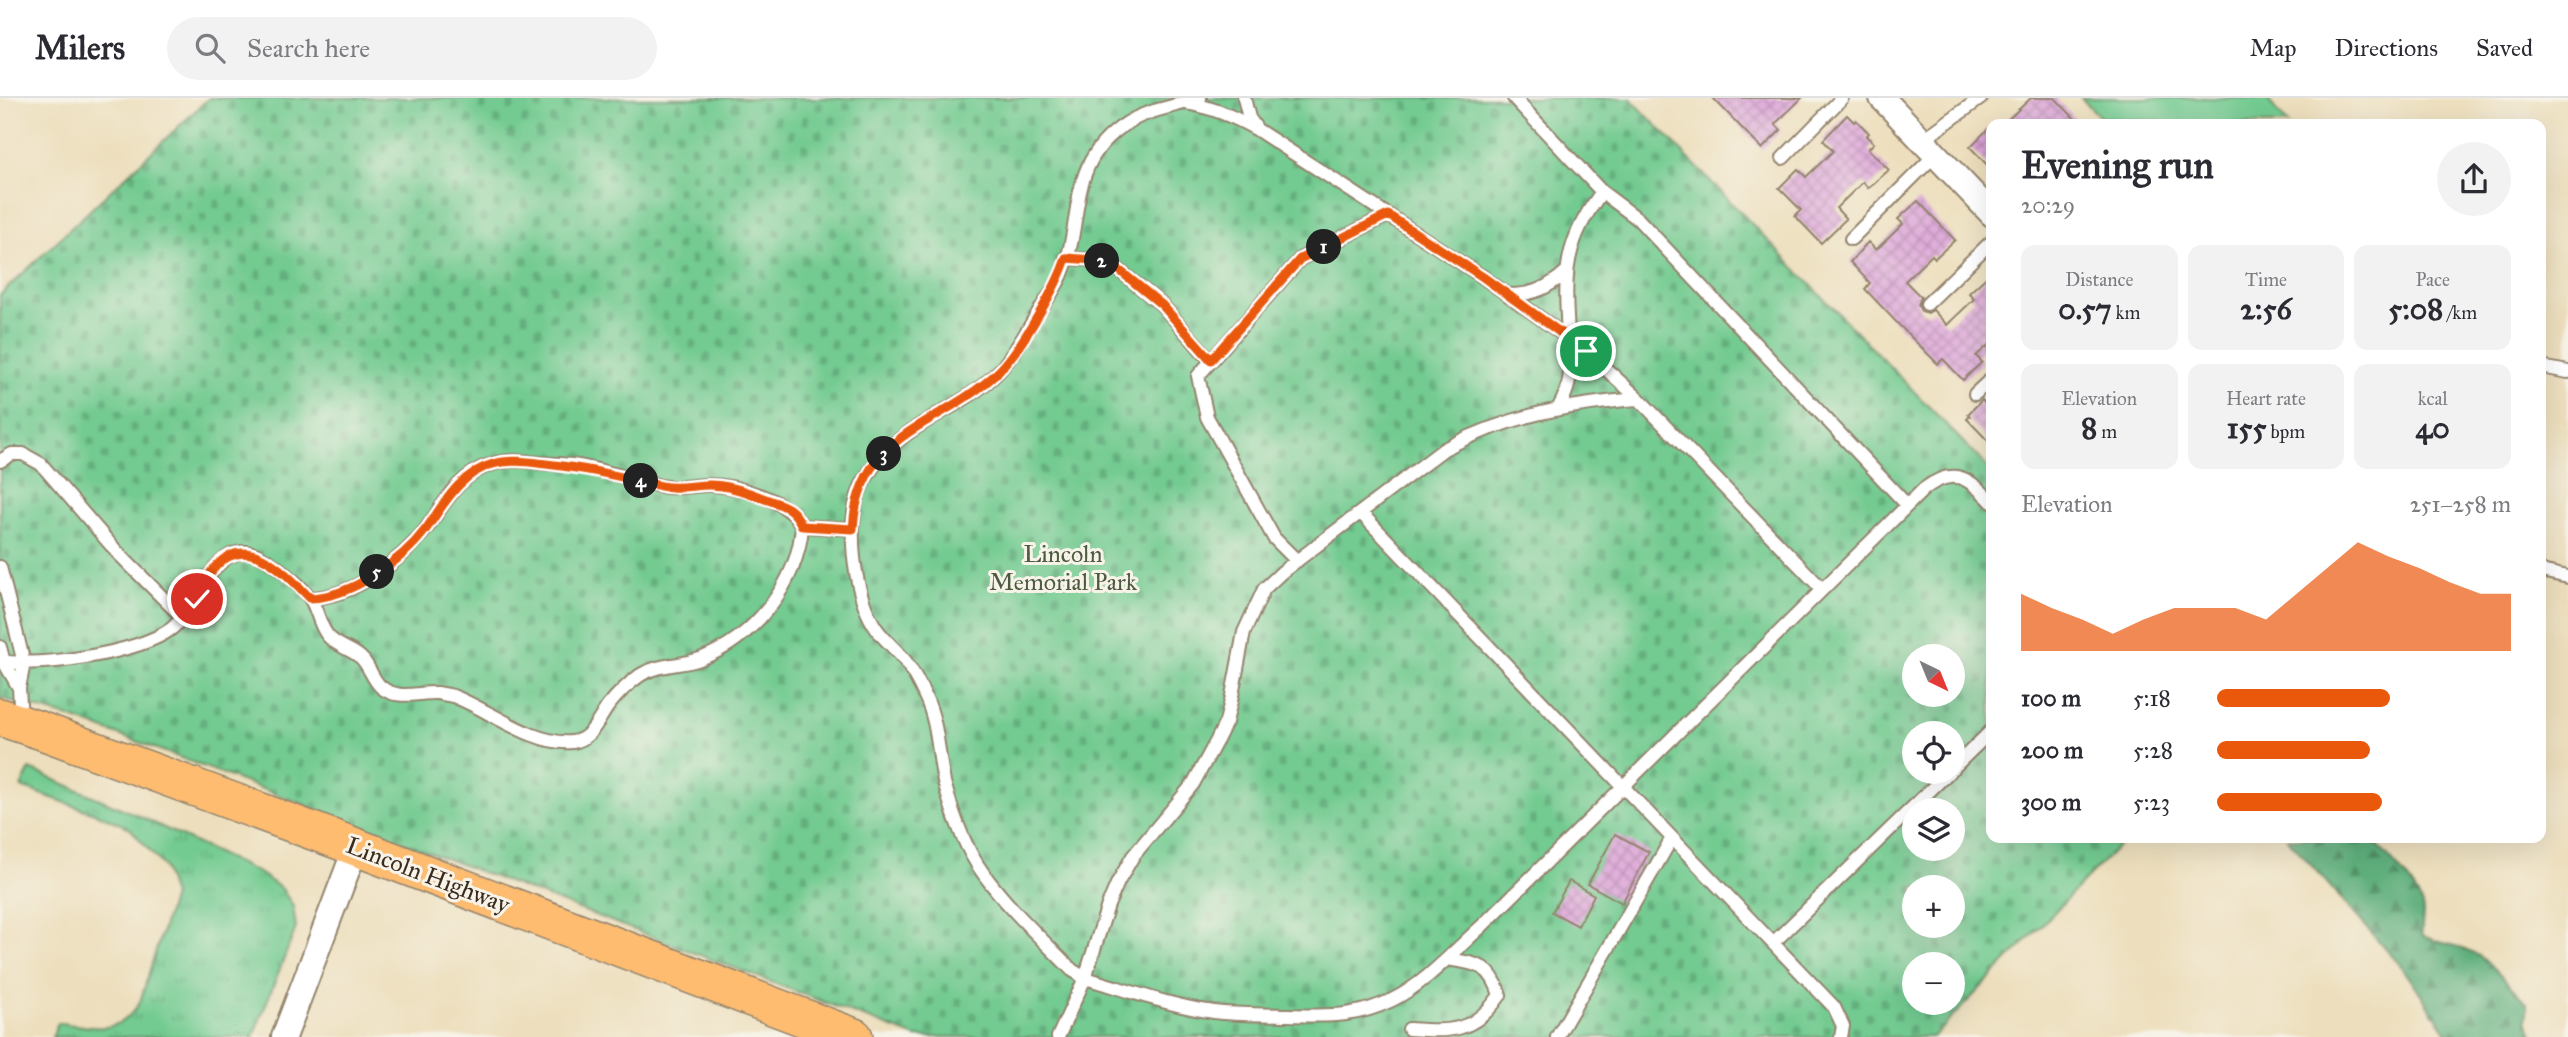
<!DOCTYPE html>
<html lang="en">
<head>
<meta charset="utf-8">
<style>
	body { margin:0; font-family:"IM FELL Great Primer",serif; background:#f2f2f3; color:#2b2b33; height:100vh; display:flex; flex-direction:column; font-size:26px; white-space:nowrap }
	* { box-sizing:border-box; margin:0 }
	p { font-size:23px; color:#7c7c81 }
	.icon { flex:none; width:38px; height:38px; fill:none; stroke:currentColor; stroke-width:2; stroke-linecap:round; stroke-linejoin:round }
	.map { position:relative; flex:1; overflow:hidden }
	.side { position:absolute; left:1986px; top:21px; width:560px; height:724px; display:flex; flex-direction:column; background:#fff; border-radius:14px; box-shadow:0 7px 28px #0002 }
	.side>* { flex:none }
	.needle { width:46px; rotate:137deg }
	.tools { position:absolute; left:1902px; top:546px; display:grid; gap:14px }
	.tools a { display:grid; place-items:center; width:63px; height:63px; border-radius:50%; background:#fff; box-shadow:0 7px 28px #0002; font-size:35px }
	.pin { position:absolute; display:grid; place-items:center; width:60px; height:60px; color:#fff; margin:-30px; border:4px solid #fff; border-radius:50%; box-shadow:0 2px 7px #0007 }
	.km { position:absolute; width:35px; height:35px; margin:-18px; border-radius:50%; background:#222; color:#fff; font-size:19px; line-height:35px; text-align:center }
	.round { display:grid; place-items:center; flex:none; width:74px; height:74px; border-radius:37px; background:#f2f2f3 }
	.overview { display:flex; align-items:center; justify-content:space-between; height:119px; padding:0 35px }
	h1 { font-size:38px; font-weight:800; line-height:52px }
	.figures { display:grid; grid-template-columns:repeat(3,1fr); gap:10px; height:119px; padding:7px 35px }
	.figures div { display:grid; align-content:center; border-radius:14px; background:#f2f2f3; text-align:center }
	.figures b { font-size:30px; font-weight:800 }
	.figures small { font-size:19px; font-weight:400 }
	.figures p { font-size:19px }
	.chart { height:196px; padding:14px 35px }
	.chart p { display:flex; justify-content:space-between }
	.chart svg { width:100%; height:126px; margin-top:7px; fill:#ea580c; opacity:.7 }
	ul { padding:0 35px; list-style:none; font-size:23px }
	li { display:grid; grid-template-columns:112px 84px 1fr; align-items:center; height:52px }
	li i { height:18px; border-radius:9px; background:#ea580c }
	header { display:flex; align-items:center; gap:42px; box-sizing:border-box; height:98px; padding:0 35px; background:#fff; border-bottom:2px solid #e1e1e2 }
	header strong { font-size:33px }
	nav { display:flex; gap:38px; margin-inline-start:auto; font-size:24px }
	.search { width:490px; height:63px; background:#f2f2f3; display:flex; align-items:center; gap:18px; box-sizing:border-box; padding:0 24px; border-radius:38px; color:#7c7c81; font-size:26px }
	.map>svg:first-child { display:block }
</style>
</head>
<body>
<header>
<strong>Milers</strong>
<div class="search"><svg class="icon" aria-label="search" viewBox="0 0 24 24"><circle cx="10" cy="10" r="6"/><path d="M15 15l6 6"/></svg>Search here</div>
<nav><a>Map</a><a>Directions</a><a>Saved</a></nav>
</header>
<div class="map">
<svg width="2568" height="939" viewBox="0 0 2568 939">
	<defs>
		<pattern id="grass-tufts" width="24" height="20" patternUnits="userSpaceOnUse" patternTransform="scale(1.75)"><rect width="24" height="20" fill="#73cb91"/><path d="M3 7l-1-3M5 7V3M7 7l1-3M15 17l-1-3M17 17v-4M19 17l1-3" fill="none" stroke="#64ae7d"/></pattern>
		<pattern id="forest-firs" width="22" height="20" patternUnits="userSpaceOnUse" patternTransform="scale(1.75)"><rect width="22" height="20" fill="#5eaf7b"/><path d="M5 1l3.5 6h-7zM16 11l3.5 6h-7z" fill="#4f8f64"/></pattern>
		<pattern id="cemetery-stones" width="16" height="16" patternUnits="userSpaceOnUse" patternTransform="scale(1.75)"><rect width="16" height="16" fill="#73cb91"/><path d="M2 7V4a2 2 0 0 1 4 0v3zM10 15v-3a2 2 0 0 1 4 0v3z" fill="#64ae7d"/></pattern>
		<pattern id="building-cross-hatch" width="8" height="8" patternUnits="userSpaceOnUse" patternTransform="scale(1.75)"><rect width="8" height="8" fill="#dca2d9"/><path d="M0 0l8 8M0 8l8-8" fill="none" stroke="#b484af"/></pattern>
	</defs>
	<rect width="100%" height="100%" fill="#f7f3e8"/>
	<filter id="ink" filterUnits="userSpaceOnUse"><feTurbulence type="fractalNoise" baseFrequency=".0143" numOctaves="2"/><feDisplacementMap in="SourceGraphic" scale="14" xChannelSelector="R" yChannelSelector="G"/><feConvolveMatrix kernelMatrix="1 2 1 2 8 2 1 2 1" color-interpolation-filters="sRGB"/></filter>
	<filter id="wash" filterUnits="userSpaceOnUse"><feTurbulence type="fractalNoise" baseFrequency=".00686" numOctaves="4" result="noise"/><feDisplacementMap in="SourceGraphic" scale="28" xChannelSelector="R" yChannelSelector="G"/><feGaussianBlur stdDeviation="1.57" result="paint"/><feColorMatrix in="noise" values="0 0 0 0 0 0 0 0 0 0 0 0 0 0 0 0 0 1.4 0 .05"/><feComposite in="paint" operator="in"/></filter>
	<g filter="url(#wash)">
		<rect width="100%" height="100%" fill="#eddfbd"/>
		<path fill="url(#grass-tufts)" stroke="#577a58" stroke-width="2" d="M30,671l109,47 120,57 23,16 11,17 3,22 -43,109h-201l6,-14c38,4 60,14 82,-21l33,-106 -9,-29 -34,-39 -30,-13 -79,-28z"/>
		<path fill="url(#forest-firs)" stroke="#4c6c4c" stroke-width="2" d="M2287,740h84c15,17 51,51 52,74 0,8 -2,14 -1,23 18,10 40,9 57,21 17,12 32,32 48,47v18l8,16h-85l-48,-70z"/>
		<path fill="url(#cemetery-stones)" stroke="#577a58" stroke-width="2" fill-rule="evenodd" d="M209,0h1421l361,373 1,367h134l-193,199h-1017l-772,-293 -75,-27 -69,-19v-403zM1914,558h39v39h-39zM1914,635h39v39h-39zM1914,712h39v39h-39zM1914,789h39v39h-39zM1914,866h39v39h-39z"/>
		<path fill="#73cb91" stroke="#577a58" stroke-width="2" d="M2081,0h185l22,26h-114l-73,-6z"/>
		<g id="blocks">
			<path fill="url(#building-cross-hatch)" d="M1713,0h89l-27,26 6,6 -19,19z
				M2031,0h24l25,26h-77z
				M1847,17l7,7 2,-2 13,13 -3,3 8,7 -6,6 21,21 -21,18 -5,-6 -27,26 10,11 -25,24 -26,-27 6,-6 -22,-22 19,-19 8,8 27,-26 -10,-11z
				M1992,27v45l-22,-23z
				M1918,103l37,39 -20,18 -3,-3 -27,26 16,16 -3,8 3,6 7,2 5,-3 14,15 27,-26 -5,-6 23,-21v70l-16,14 6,6 -19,18 -20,-21 -5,5 -38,-38 -35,-37 5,-6 -20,-21 18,-20 8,8 27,-26 -5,-5z
				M1982,302l10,12v33l-25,-26 3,-3 -2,-2z
				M1615,736l34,18 -27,51 -34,-19z
				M1569,783l25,14 -16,31 -26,-14z"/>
		</g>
	</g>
	<g filter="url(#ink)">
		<use href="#blocks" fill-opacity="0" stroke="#94846e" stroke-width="2"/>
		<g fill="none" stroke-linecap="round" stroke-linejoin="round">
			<g stroke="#94846e" stroke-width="16">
				<path id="lane" d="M1200,0c-24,9 -51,11 -73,25 -62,40 -42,94 -65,151 -5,12 -14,23 -20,33 -14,21 -26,46 -43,64 -44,45 -100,49 -135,110 -20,35 -11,111 10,144 8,14 23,24 32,37 7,10 14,23 19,34 13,26 13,58 19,86 8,30 20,65 39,91 25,35 59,66 89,97l13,8c42,12 85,28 129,34 24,3 50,2 74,3 40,1 67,3 104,-15 34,-17 62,-49 90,-74l442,-437c30,-23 45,-11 68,13
					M1244,0l5,20 7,10
					M1514,0l88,94 36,27 269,286
					M1186,5c26,4 47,13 70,26l227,148 103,74 53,48 183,190
					M1921,43l60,-43
					M1783,60l59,-60
					M1851,141l84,-84
					M1066,160l42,3 54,44 49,56
					M1509,197c24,0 39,-7 57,-23
					M1927,206l65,-63
					M2541,269l27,5
					M1975,296l17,-16
					M1559,309c16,-28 10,-42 9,-73 -4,-60 -4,-93 34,-142
					M0,363l12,-7h11l18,10 76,88 66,66
					M1361,415l473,494 9,19 -2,11
					M1297,463l-23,-23 -67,-121 -9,-41 102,-117 88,-44
					M0,469l24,96 -5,25
					M2541,473l27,6
					M310,500c43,-1 90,-36 116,-69 18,-25 34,-57 67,-65 15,-5 32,-3 48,-1 12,1 25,1 37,3 28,5 55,14 83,20 16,4 32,-1 48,-1 27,0 81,15 93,41
					M0,549l4,15 15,26 2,31
					M0,563c39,7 139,-8 171,-32 25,-19 38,-78 75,-77 18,1 53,31 64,46 8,12 9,28 18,38 10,12 26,13 35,24 7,8 10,20 18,27 17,14 37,5 56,6 6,1 11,2 16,3 35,13 81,50 119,46 19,-2 26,-22 36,-36 8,-10 20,-22 31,-30 18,-12 41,-10 61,-17 53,-20 98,-75 102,-133l51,3
					M1953,670l39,-38
					M1773,845l176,-171
					M1409,931c42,3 65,4 91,-34 -10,-32 -23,-31 -53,-36
					M1058,939l27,-59 23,-73 10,-23 15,-26 60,-72 24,-44 9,-18 5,-21 13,-69 20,-43 18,-17 162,-123c62,-33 126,-45 195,-50
					M1557,939l115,-199"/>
			</g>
			<g stroke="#94846e" stroke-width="28">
				<path id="street" d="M1882,0l110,116
					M284,939l72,-190"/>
			</g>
			<g stroke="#94846e" stroke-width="40">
				<path id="primary" d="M0,619l42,14 314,116 498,190"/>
			</g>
			<use href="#lane" stroke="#fff" stroke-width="12"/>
			<use href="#street" stroke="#fff" stroke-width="24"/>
			<use href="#primary" stroke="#fdbc70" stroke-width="37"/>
		</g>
	</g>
	<g fill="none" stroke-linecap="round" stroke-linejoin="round" filter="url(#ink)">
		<g stroke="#fff" stroke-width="14">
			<path id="route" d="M197,501c5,-12 11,-25 20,-34 32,-33 70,10 93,33 41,-1 92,-37 116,-69 18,-25 34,-56 67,-65 17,-5 36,-2 53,0 40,4 76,13 115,22 16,4 32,-1 48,-1 18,0 34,5 51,12 20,8 32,7 42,29l51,3c6,-100 87,-101 145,-157 21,-20 60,-87 68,-114l42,3 54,44 49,55 89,-101 88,-44 95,62 103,74"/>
		</g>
		<use href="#route" stroke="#ea580c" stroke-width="9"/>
	</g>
	<g text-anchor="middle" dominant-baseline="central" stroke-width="6" stroke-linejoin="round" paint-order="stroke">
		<g font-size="24" fill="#4c5a40" stroke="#f7f3e8">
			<text x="1063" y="456">Lincoln<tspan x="1063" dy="28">Memorial Park</tspan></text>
		</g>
		<g font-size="24" fill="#3b2a1e" stroke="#f7f3e8">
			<text transform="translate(428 777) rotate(21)">Lincoln Highway</text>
		</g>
	</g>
</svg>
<div class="tools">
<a><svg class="needle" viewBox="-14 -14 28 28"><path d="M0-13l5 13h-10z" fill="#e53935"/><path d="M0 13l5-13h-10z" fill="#7c7c81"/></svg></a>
<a><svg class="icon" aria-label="locate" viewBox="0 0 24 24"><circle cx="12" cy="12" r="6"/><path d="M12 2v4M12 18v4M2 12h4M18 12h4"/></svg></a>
<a><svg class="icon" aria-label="layers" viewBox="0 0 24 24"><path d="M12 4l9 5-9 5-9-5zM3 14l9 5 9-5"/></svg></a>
<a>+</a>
<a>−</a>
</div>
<div class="pin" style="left:1586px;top:253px;background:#1e9e55"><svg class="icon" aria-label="arrive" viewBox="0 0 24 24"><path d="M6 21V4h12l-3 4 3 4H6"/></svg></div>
<div class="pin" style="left:197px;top:501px;background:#d93025"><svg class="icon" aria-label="check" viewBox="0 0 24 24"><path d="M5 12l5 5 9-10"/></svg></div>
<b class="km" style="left:1324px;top:149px">1</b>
<b class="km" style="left:1102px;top:163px">2</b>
<b class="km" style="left:884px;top:356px">3</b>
<b class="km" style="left:641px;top:383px">4</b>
<b class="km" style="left:377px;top:474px">5</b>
<section class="side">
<div class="overview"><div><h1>Evening run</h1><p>20:29</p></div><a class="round"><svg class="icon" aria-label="share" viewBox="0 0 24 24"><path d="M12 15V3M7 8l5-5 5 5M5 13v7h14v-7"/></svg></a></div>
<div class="figures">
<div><p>Distance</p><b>0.57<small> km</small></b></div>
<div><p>Time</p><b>2:56</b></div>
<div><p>Pace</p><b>5:08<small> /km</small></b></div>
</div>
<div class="figures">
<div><p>Elevation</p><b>8<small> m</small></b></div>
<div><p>Heart rate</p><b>155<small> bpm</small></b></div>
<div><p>kcal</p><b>40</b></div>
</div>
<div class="chart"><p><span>Elevation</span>251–258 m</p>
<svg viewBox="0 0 160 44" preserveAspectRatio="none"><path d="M0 44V24L10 29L20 33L30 38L40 33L50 29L60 29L70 29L80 33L90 24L100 15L110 6L120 11L130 15L140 20L150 24L160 24V44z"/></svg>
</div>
<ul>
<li><b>100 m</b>5:18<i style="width:59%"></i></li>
<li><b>200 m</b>5:28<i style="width:52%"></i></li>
<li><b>300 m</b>5:23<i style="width:56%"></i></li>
</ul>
</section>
</div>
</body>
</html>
